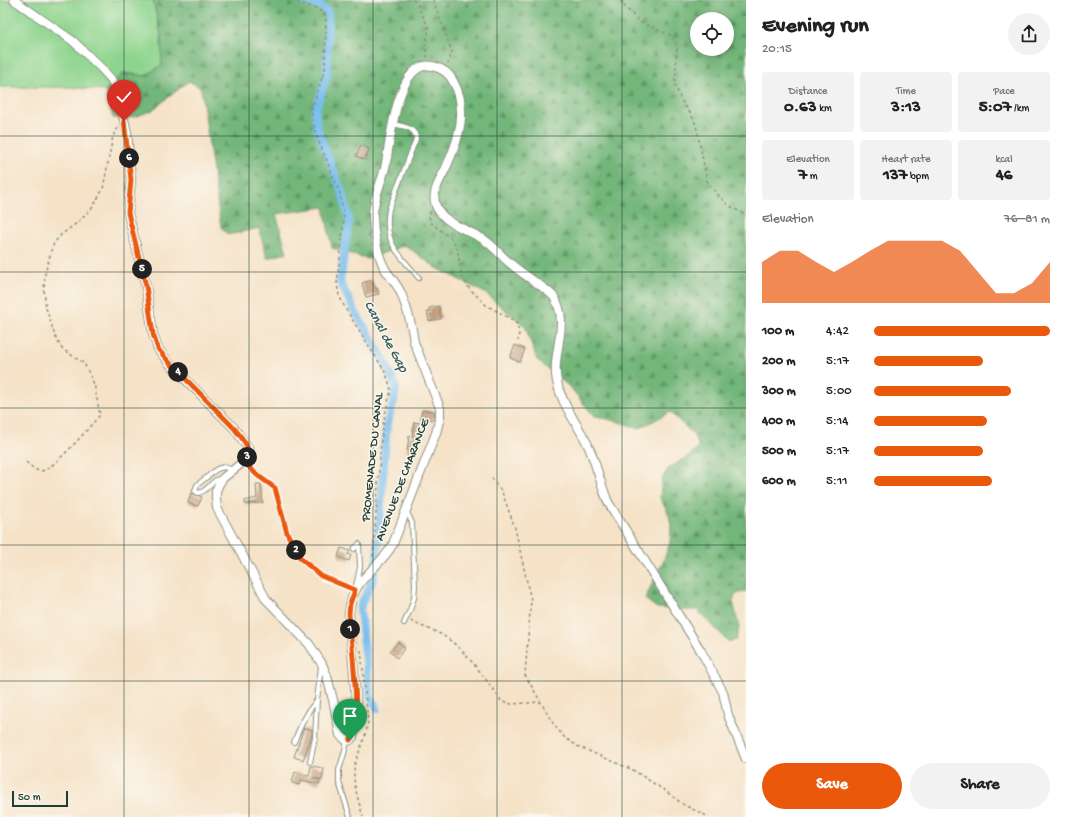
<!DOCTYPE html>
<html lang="en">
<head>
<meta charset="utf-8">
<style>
	body { margin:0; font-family:"Gochi Hand",sans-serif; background:#f2f2f2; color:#202124; height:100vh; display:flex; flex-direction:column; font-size:15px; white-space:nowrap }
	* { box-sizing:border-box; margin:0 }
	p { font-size:13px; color:#757577 }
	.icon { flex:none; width:22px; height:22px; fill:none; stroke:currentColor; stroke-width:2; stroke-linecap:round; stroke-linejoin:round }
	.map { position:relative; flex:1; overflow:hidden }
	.panel { display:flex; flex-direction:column; background:#fff; width:320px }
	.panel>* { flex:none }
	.controls { position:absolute; left:690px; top:12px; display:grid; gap:8px }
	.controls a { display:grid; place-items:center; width:44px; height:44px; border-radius:50%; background:#fff; box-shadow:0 2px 10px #0003; font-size:20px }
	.scale { position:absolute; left:12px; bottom:10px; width:56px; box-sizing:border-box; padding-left:4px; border:2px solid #1f3d34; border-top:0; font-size:11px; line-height:14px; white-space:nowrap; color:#1f3d34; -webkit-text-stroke:3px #fbf7ec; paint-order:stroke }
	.pin { position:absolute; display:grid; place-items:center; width:34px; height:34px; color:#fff; margin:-41px -17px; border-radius:50% 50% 50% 0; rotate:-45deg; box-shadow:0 0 4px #0007 }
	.pin .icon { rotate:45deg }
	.km { position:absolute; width:20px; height:20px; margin:-10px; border-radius:50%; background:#222; color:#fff; font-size:11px; line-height:20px; text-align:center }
	.round { display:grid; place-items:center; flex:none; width:42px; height:42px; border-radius:21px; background:#f2f2f2 }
	.head { display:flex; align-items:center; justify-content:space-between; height:68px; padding:0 16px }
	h1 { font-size:22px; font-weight:700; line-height:30px }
	.metrics { display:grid; grid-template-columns:repeat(3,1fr); gap:6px; height:68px; padding:4px 16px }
	.metrics div { display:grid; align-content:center; border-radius:4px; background:#f2f2f2; text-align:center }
	.metrics b { font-size:17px; font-weight:700 }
	.metrics small { font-size:11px; font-weight:400 }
	.metrics p { font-size:11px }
	.chart { height:112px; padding:8px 16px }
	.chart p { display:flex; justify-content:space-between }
	.chart svg { width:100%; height:72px; margin-top:4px; fill:#ea580c; opacity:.7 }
	.button { display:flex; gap:8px; margin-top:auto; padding:8px 16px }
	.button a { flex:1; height:46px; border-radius:24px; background:#ea580c; color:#fff; font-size:16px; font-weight:700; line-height:46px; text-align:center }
	.button a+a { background:#f2f2f2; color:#202124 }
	ul { padding:0 16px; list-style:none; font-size:13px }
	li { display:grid; grid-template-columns:64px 48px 1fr; align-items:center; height:30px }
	li i { height:10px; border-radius:5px; background:#ea580c }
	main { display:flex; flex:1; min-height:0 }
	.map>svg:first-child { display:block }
</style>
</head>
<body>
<main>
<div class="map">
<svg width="746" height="817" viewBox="0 0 746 817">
	<defs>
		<pattern id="forest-firs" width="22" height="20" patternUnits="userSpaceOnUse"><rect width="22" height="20" fill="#72b679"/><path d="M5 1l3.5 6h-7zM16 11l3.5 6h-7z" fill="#5d9564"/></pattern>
	</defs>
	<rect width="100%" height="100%" fill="#fbf7ec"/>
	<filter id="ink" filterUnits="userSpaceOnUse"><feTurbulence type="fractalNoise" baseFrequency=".025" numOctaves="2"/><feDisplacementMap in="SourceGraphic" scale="8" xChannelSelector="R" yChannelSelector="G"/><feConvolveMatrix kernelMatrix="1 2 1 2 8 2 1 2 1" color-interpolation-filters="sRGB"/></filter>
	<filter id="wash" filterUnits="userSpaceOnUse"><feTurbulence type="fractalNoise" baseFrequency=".012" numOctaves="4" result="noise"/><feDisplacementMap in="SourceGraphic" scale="16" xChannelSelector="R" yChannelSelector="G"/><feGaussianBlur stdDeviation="0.9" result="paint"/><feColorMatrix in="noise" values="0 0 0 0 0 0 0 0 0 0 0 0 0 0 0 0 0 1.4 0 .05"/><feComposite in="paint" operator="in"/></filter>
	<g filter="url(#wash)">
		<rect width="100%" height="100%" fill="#f5e2c7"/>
		<path fill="#8ed48e" stroke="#568861" d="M0,0h153l8,35 1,30 -17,11 -21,-3 -19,17 -38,-3h-67z"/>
		<path fill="url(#forest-firs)" stroke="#487a56" fill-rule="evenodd" d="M153,0h593v591l-10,3 -3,7 6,27 -3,12 -7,2 -32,-32h-12l-28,-2 -12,-9 19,-40 6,-16 1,-17 -2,-11 -9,-17 2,-19 6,-10 22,-14 9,-9 -6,-12 -23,-22 -30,16 -47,-13 -22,-27 -34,-28 -12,-34 -40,-33 -50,-26 -30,-22 -37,14 -36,-11 -8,-41 -48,7 11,39 -20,5 -8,-30 -31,7 -7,-8 -20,-139 -12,-7 -38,30 -17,6 -21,1 -8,-28 19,-17 21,3 17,-11 -1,-30zM697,19h30v30h-30z"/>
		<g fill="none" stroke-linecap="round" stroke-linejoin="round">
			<path stroke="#76bdee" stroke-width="8" d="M300,0c10,4 25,4 28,15l-1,61 -12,35 2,17 26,67 6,25 -9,62 14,28 29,48 13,28 -2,15 -7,22 -10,134 -4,23 -11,22 -2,8 10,86 7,13"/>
		</g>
		<g id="blocks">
			<path fill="#c69e7f" d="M361,145l8,4 -4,11 -9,-4z
				M372,280l3,8h2l2,6 -13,3 -4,-14z
				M439,306l2,13 -12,2 -2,-9h3l-1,-4z
				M515,345l10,4 -5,13 -10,-4z
				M422,410l12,1v9l-13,-1z
				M414,422l7,1 -5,29 -9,-1 2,-15 3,1z
				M256,484h5l2,19 -18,1v-3l12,-3z
				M191,493l11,4 -4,9 -10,-3z
				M341,548l9,3 -2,3 3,1 -2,6 -11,-4z
				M398,642l7,6 -8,10 -7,-7z
				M304,728l8,2v5l-9,25 -9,-3z
				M311,766l13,2 -2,12 -9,-2 7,2 -1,4 -18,-4 -2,5 -7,-2 3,-11 14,4z"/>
		</g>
	</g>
	<g filter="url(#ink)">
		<use href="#blocks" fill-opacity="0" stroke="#8a907e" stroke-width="1"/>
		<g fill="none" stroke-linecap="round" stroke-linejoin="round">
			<g stroke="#8a907e" stroke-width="6">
				<path id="lane" d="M393,124c9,2 23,3 23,15l-27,70c-6,34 10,45 30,69
					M223,478c-13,1 -13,13 -25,15l-3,-2 2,-6 20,-16 7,-2 9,3
					M354,549l5,-5 1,23 -4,19
					M404,623l6,-13 4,-12 1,-12 -3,-63 -6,-13
					M347,741l-3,13 -5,16v12l11,35
					M294,742c6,-15 12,-29 23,-42
					M310,762l5,-24 2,-38 4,-34"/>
			</g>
			<g stroke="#8a907e" stroke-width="10">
				<path id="street" d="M14,0l59,41 29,28 9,10 6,12 10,41 4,48 -3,33 18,74 7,47 5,15 11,14 65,65 14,20 1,5 -2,5 -4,4 -20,16 -4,6 -3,7v8l1,9 49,91 43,45 13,20 5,12 7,28 6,31 7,6 3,-1 3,-3 4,-26 -8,-98c1,-7 2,-15 6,-22 8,-17 28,-28 38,-47l43,-111 4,-16v-9l-26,-66c-2,-16 -7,-34 -13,-49 -4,-9 -11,-16 -16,-24 -8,-15 -12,-36 -12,-53 0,-16 8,-33 12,-48 5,-22 11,-109 47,-102 10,2 18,8 22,17 14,25 5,56 -6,80 -5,13 -18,29 -12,43 8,18 31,23 47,33 11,7 18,17 28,25 9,8 20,15 30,22 4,3 10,7 13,11 16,25 -1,53 2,78 2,24 20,47 31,68 9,19 13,40 21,59l93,149 22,41 5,23 18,44"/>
			</g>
			<path stroke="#8a907e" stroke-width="1.5" stroke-dasharray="3 3" stroke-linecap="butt" d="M291,0l25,8 9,6 1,5 -1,51 -13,38v8l5,21 23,56 4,26 -7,65 2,11 6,13 39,62 4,9 3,11 -7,29 -3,22 -8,116
				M413,0l4,4 12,25 -4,17 3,13
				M433,0l19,52 -4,12
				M621,0l2,5 17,17 32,14 5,9 -2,40 6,15 10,14 5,11 11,56 10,13 11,11 18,10
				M431,211l-2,4 1,7 23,18 4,8 5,28 5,10 19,19 25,14 6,5 2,9 -1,8
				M26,462c5,4 9,9 15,9 13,-1 49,-45 59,-56l-6,-31 -10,-21 -22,-14 -7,-13 -9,-28 -2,-18 1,-16 6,-23 3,-8 7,-8 17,-13 15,-15 10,-18 10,-53 5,-8
				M248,466l27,22 12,45 13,25 21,18 27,11
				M492,478l10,14 13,36 16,72 -6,75 29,50 11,13 12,8 56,24 31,20 20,15 25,12
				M411,621c10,6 21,8 31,14 22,12 45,46 60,67l10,2 29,-2
				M361,650l7,72c-2,15 -9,28 -13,42 -4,17 4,37 8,53"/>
			<use href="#lane" stroke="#fff" stroke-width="4"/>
			<use href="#street" stroke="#fff" stroke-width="8"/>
		</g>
	</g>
	<g fill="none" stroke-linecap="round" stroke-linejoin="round" filter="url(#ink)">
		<g stroke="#fff" stroke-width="8">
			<path id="route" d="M124,121l7,59 -3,33 18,73 7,48 5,15 11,13 65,66c9,12 20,21 10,34l13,13 18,13 12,45 13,25 21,18 34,14 -5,14 -1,9c1,22 14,114 1,127"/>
		</g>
		<use href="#route" stroke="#ea580c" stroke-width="5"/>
	</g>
	<path fill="none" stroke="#1f3d34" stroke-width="1" stroke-opacity="0.55" d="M124,0v817M249,0v817M373,0v817M497,0v817M622,0v817M0,136h746M0,272h746M0,408h746M0,545h746M0,681h746"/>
	<g text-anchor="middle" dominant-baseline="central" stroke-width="3" stroke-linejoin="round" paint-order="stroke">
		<g font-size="13" fill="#1f3d34" stroke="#fbf7ec">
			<text transform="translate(373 457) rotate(-84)">PROMENADE DU CANAL</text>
			<text transform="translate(403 480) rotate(-69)">AVENUE DE CHARANCE</text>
		</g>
		<g font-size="14" font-style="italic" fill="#355d62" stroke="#fbf7ec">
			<text transform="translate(385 337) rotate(62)">Canal de Gap</text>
		</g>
	</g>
</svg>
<div class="controls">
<a><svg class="icon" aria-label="locate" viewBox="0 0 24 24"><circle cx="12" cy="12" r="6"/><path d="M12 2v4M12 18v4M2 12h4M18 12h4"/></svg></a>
</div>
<div class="scale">50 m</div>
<div class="pin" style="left:350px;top:740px;background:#1e9e55"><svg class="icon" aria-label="arrive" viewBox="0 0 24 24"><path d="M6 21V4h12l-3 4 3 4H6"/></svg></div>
<div class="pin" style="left:124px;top:121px;background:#d93025"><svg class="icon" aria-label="check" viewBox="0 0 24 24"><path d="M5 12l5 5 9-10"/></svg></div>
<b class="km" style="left:350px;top:629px">1</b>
<b class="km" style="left:296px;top:550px">2</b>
<b class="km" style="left:247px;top:457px">3</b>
<b class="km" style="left:178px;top:372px">4</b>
<b class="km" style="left:142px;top:269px">5</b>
<b class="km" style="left:129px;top:158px">6</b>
</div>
<section class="panel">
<div class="head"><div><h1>Evening run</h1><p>20:15</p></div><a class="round"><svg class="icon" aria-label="share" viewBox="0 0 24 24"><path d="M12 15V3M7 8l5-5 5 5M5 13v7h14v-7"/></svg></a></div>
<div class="metrics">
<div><p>Distance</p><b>0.63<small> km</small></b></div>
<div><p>Time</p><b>3:13</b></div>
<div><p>Pace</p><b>5:07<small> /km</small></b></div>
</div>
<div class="metrics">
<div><p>Elevation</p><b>7<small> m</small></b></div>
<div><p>Heart rate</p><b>137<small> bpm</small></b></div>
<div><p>kcal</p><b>46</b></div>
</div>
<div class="chart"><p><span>Elevation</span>76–81 m</p>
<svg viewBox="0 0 160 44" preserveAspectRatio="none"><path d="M0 44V19L10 12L20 12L30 19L40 25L50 19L60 12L70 6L80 6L90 6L100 6L110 12L120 25L130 38L140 38L150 32L160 19V44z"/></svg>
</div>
<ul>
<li><b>100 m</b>4:42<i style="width:100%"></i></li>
<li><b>200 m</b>5:17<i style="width:62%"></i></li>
<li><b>300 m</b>5:00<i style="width:78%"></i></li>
<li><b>400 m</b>5:14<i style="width:64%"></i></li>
<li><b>500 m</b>5:17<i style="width:62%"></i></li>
<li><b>600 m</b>5:11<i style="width:67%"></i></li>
</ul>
<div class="button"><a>Save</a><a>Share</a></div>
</section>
</main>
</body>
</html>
